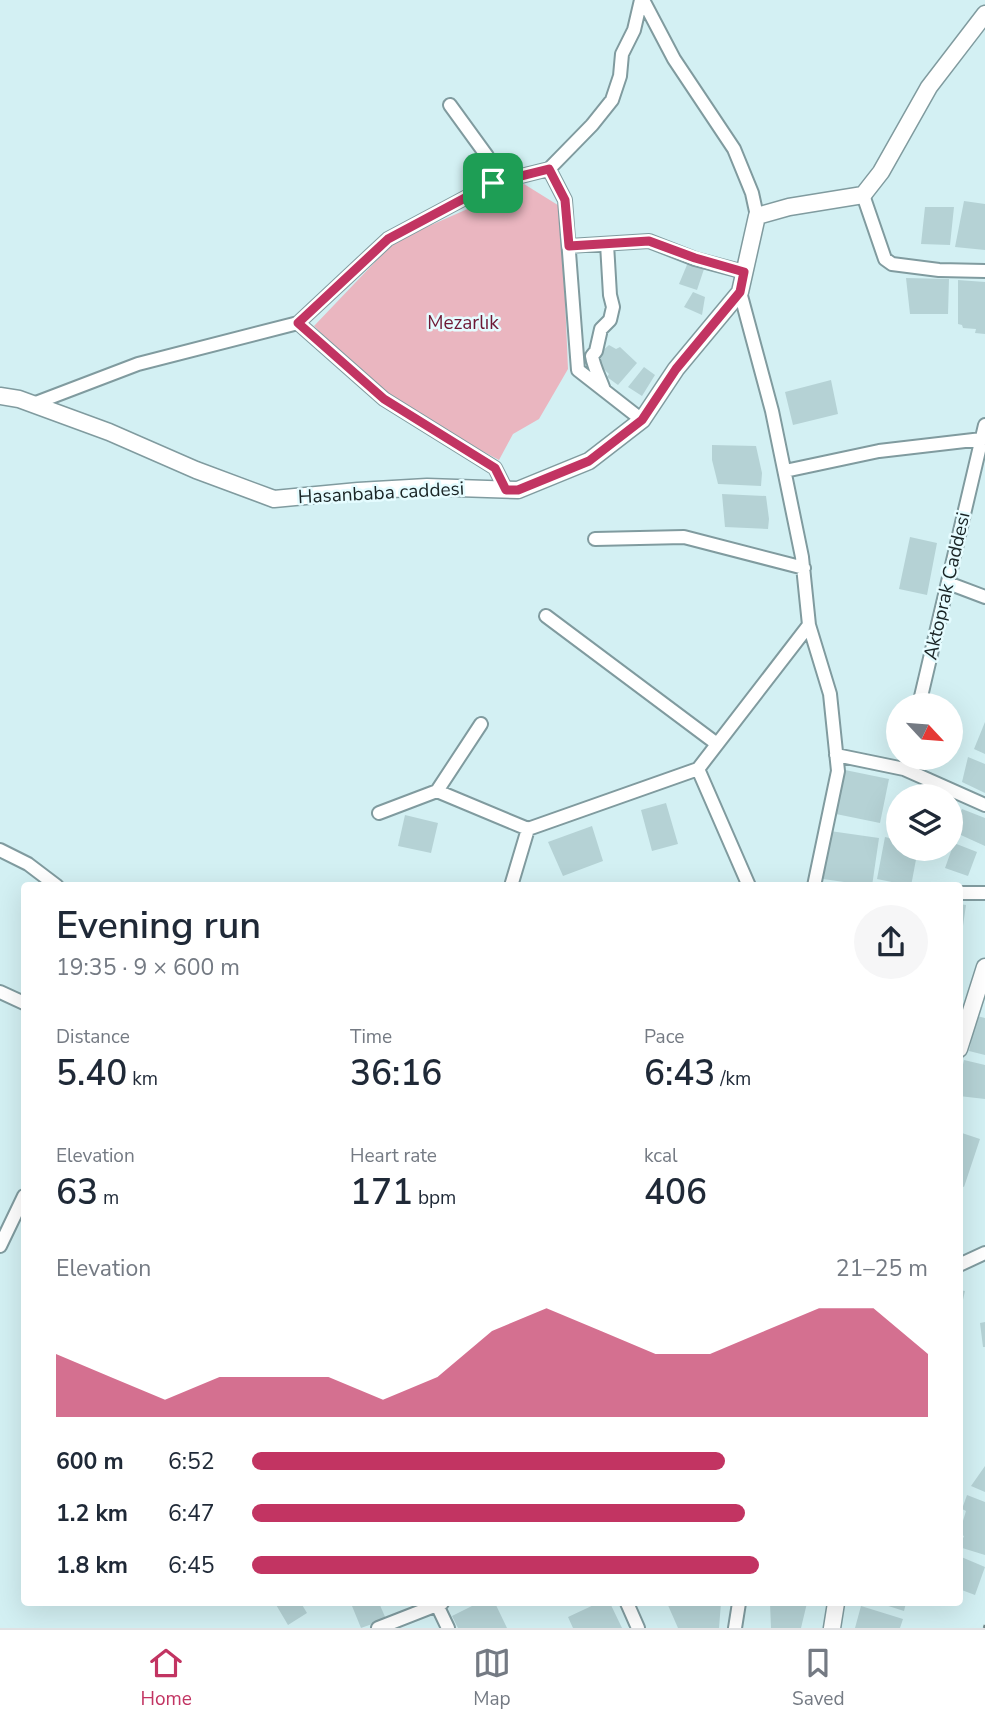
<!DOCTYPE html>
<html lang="en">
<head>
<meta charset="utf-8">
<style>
	body { margin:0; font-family:"Nunito Sans",sans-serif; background:#f6f6f7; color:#1f2937; height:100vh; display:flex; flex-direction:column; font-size:26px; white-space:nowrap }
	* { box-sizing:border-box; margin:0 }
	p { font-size:23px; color:#747a83 }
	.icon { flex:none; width:38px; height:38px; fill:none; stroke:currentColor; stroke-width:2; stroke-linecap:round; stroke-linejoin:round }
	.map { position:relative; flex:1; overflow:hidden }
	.side { position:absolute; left:21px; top:882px; width:942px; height:724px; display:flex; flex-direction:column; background:#fff; border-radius:7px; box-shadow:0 7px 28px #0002 }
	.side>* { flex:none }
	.needle { width:46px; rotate:116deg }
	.tools { position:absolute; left:886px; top:693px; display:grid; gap:14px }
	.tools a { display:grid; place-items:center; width:77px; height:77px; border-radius:50%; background:#fff; box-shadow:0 7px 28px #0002; font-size:35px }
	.pin { position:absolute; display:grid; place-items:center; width:60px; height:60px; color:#fff; margin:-30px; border-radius:14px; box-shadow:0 4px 10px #0006 }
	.round { display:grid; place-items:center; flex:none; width:74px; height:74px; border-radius:37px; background:#f6f6f7 }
	.overview { display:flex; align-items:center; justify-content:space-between; height:119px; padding:0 35px }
	h1 { font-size:38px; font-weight:600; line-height:52px }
	.figures { display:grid; grid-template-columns:repeat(3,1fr); gap:10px; height:119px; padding:7px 35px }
	.figures div { display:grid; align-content:center }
	.figures b { font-size:35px; font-weight:600 }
	.figures small { font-size:19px; font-weight:400 }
	.figures p { font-size:19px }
	.chart { height:196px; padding:14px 35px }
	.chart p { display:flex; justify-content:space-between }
	.chart svg { width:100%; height:126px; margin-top:7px; fill:#c23462; opacity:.7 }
	ul { padding:0 35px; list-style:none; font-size:23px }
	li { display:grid; grid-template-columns:112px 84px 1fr; align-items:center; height:52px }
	li i { height:18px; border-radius:9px; background:#c23462 }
	.tabs { display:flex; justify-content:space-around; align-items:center; height:98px; border-top:2px solid #e0e1e3; background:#fff; font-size:19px; color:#747a83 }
	.tabs a { display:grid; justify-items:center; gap:4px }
	.tabs .active { color:#c23462 }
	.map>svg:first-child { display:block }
</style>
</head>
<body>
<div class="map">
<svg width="985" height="1628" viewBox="0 0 985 1628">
	<rect width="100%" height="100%" fill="#d3f0f3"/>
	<path fill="#eab6c0" d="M524,184l37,23 7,162 -29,50 -26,15 -14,26 -115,-61 -70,-73 81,-85z"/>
	<path fill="#b5d2d5" d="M964,201l21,3v46l-30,-3z
		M925,207h29l-4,38 -29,-1z
		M689,260l15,9 -7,21 -18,-6z
		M906,278l43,1 -1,35h-38z
		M958,280l27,2v52l-10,-1 1,-4 -13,-1 -1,-3 -4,-1z
		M693,292l12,5 -3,18 -18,-8z
		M609,345l7,4 4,-2 17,16 -19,22 -11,-8 2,-3 -16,-15z
		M644,367l11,8 -13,21 -14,-9z
		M831,380l7,34 -45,11 -8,-33z
		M712,445l44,1 6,27 -1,13 -43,-2 -6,-24z
		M722,494l44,2 3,23 -1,10 -43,-2z
		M910,537l27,6 -10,52 -28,-6z
		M985,722v32l-11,-5z
		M968,757l17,7v29l-23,-11z
		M845,770l44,9 -9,44 -44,-9z
		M666,803l12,41 -26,7 -11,-41z
		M962,809l23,9v28l-33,-15z
		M405,815l33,8 -7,30 -33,-7z
		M592,826l11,35 -40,15 -15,-34z
		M830,831l49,7 -7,48 -49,-7z
		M885,837l13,3v9h20l-7,37 -34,-7z
		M954,843l23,9 -9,24 -23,-8z
		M959,904l7,1 -4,28 -3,-1z
		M977,1016l8,2v37l-16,-4z
		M964,1060l21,5v34l-26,-3v-14z
		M959,1132l21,7 -16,48 -5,-2z
		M959,1290l6,1 -5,22h-1z
		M985,1322v25h-2l-3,-24z
		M985,1466v26l-14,-6z
		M967,1495l18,7v53l-26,-8 5,-11 -5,-2 7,-23 -4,-2z
		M959,1556l26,11 -10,28 -16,-6z
		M275,1603h26l6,10 -19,12z
		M360,1603h19l7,16 -25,9 -9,-22z
		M478,1603h17l12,25h-49l-6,-12z
		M598,1603h12l12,25h-49l-5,-11z
		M667,1603h54l-2,25h-41z
		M770,1603h37l-6,25h-30z
		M879,1603h27l-2,8z
		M861,1606l42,13 -3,9h-45z"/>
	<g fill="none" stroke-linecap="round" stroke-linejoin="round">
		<g stroke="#809b9f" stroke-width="16">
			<path id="minor" d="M641,0l-7,30 -12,24 -2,22 -8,24 -20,25 -43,44 16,31 13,170 64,50
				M643,0l31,59 60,90 18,44 5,23
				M450,105l37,51 6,27
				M863,195l22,64 7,5 47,6 46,1
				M569,246l80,-5 46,18 49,13
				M740,292l32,119 30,146 7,68 21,69 8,77 -24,115
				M298,323l86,76 111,69 11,22
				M604,390c-4,-12 -10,-22 -12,-34l4,-5 5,-22 9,-9 3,-13 -3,-12 -3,-51
				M33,404l105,-40 160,-41 90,-84 105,-56 56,-14
				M785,471l94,-20 103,-12
				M595,539l89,-2 120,31
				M948,583l37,14
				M546,616l171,128
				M919,705l66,-280
				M836,755l68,14 81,36
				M698,769l51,117
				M437,791l91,38 170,-60 111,-144
				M379,813l58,-22 44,-67
				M0,850l28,14 29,22
				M511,886l17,-57
				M959,893h26
				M0,992l24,11
				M0,1246l24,-50
				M959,1265l26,-12
				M627,1603l11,25
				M437,1605l11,23
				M378,1628l64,-25
				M735,1628l4,-25"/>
		</g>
		<g stroke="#809b9f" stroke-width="19">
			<path id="tertiary" d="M0,396l19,3 90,33 87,38 78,29 84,-8 69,-4 91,3 71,-29 53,-41 34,-51 64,-77 17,-76 32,-9 74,-12 18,-23 48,-85 56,-73
				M959,1049l26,-82
				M832,1628l4,-25"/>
		</g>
		<path stroke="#6e8284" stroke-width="2.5" stroke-dasharray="3.5 3.5" stroke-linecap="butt" d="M984,1628l1,-3"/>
		<use href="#minor" stroke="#fff" stroke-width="12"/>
		<use href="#tertiary" stroke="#fff" stroke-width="16"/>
	</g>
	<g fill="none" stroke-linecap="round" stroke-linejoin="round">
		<g stroke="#fff" stroke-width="14">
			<path id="route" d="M549,169l16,31 4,46 80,-5 46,17 49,14 -4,20 -64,77 -34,51 -53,41 -71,29h-12l-11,-22 -111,-69 -86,-76 90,-84 105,-56z"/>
		</g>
		<use href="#route" stroke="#c23462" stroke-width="9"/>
	</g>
	<g text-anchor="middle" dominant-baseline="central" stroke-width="5" stroke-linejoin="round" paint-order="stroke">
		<g font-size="19" fill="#6e1734" stroke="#e5fcff">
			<text x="463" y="323">Mezarlık</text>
		</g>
		<g font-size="19" fill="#192425" stroke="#e5fcff">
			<text transform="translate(381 493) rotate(-3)">Hasanbaba caddesi</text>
			<text transform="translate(947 586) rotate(-77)">Aktoprak Caddesi</text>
		</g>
	</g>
</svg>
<div class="tools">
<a><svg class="needle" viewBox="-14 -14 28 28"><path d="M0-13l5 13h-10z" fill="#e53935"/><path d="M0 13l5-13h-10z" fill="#747a83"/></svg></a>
<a><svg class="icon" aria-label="layers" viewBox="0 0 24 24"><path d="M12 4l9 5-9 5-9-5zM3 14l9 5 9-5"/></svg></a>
</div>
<div class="pin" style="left:493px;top:183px;background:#1e9e55"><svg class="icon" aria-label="arrive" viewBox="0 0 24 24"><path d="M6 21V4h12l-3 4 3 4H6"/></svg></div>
<section class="side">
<div class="overview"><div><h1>Evening run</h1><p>19:35 · 9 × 600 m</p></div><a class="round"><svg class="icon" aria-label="share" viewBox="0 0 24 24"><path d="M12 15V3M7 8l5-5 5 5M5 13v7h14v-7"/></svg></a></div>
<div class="figures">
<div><p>Distance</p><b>5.40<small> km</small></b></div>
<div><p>Time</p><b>36:16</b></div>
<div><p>Pace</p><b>6:43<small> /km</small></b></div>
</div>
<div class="figures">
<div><p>Elevation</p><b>63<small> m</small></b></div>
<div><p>Heart rate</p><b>171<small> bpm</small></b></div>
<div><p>kcal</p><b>406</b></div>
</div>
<div class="chart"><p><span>Elevation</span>21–25 m</p>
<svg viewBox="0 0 160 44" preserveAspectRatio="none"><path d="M0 44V22L10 30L20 38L30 30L40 30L50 30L60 38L70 30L80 14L90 6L100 14L110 22L120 22L130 14L140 6L150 6L160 22V44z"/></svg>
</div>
<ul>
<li><b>600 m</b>6:52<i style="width:70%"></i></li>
<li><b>1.2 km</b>6:47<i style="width:73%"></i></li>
<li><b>1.8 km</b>6:45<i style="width:75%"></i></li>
</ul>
</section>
</div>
<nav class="tabs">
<a class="active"><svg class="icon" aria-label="home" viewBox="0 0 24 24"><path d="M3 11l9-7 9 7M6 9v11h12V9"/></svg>Home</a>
<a><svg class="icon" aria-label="map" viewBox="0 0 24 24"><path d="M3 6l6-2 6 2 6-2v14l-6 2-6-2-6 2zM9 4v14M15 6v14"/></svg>Map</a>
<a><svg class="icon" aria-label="saved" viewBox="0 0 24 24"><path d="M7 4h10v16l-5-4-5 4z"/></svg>Saved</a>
</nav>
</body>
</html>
